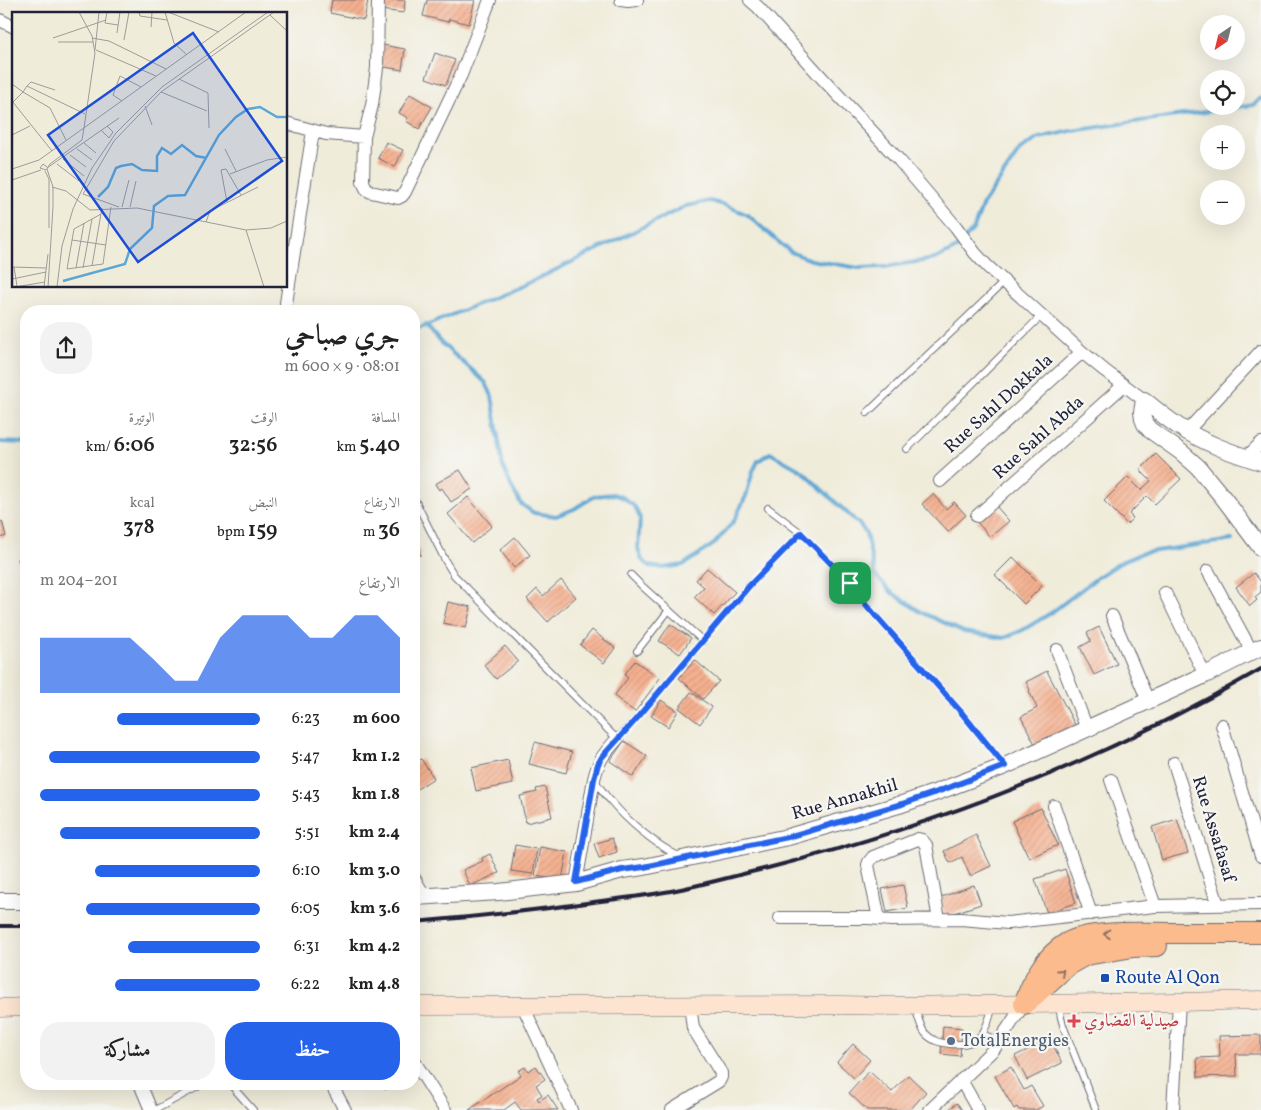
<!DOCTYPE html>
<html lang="ar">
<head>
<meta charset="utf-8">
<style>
	body { margin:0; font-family:Vollkorn,Amiri,serif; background:#f2f2f2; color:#222; direction:rtl; height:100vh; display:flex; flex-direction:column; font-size:19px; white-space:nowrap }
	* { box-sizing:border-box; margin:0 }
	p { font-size:16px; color:#767676 }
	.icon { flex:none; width:28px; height:28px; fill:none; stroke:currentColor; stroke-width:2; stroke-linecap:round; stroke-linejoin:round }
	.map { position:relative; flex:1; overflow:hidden; direction:ltr }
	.side { position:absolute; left:20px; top:305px; width:400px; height:785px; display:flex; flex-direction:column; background:#fff; border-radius:20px; box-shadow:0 5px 20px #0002; direction:rtl }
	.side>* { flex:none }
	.needle { width:32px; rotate:215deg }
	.buttons { position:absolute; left:1200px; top:15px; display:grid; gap:10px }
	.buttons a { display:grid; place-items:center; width:45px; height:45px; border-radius:50%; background:#fff; box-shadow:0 5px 20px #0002; font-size:25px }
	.pin { position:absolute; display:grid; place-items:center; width:42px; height:42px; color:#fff; margin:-21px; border-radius:10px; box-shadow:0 2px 8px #0006 }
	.round { display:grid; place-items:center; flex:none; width:52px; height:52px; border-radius:20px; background:#f2f2f2 }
	.overview { display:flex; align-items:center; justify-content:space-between; height:85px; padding:0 20px }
	h1 { font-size:28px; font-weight:600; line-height:38px }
	.metrics { display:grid; grid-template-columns:repeat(3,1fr); gap:8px; height:85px; padding:5px 20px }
	.metrics div { display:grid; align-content:center }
	.metrics b { font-size:21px; font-weight:600 }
	.metrics small { font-size:14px; font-weight:400 }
	.metrics p { font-size:14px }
	.chart { height:140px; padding:10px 20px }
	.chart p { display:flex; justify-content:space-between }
	.chart svg { width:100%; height:90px; margin-top:5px; fill:#2563eb; opacity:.7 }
	.primary-button { display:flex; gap:10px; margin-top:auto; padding:10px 20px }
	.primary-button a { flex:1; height:58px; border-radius:20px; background:#2563eb; color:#fff; font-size:20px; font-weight:600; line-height:58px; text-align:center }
	.primary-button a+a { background:#f2f2f2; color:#222 }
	ul { padding:0 20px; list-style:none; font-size:16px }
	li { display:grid; grid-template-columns:80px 60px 1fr; align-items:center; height:38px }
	li i { height:12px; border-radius:6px; background:#2563eb }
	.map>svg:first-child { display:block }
</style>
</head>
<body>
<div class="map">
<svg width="1261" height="1110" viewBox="0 0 1261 1110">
	<defs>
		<pattern id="building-hatch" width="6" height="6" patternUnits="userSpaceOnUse" patternTransform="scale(1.25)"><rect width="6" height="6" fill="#f5b190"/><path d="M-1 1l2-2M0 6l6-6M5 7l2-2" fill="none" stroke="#d2987d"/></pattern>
	</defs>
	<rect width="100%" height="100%" fill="#f6f6f2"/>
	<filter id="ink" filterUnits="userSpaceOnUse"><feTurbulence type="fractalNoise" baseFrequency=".02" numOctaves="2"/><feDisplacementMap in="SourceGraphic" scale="10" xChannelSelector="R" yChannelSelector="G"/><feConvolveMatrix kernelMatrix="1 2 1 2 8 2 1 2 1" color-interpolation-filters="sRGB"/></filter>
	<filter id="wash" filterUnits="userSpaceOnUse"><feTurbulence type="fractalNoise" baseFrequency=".0096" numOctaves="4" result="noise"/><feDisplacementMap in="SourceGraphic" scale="20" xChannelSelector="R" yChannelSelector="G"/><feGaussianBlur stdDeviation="1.12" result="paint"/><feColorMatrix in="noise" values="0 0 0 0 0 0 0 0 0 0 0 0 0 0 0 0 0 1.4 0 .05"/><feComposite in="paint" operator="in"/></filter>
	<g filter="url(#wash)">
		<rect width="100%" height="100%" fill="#f0ecda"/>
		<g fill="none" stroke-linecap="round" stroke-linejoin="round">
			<path stroke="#5da7d5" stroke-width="4" d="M426,325l15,18 31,27 14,13 6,13 11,71 9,21 9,16 13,9 22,3 18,-7 21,-13 18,-2 11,4 11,9 5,11 -2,31 4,11 8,6 13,2 20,-3 31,-21 20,-23 12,-25 7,-25 5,-10 12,-8 32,18 57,53 7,9 9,42 16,17 30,20 43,20 40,6 19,-8 28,-17 47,-36 25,-16 19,-8 90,-13
				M414,331l121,-51 151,-74 24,-5 15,4 23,10 27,24 16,13 20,8 48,8 25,-1 51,-8 22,-11 17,-20 9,-24 37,-54 19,-12 32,-7 182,-26 8,-7
				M0,442l26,1"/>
		</g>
		<g id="blocks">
			<path fill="url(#building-hatch)" d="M332,0h36l-4,20 -34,-7z
				M381,0h24l-1,13 -24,-3z
				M427,0h48l-6,24 -20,-5 -1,3 -25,-6z
				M382,45l23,4 -3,21 -23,-4z
				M435,53l20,7 -9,25 -20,-7z
				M410,94l22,13 -13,22 -13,-8 2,-3 -9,-5z
				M386,142l17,8 -8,17 -17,-9z
				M1156,454l25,25 -26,25 -8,-8 -18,18 4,4 -6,6 -23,-23 24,-24 13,13 10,-9 -11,-11z
				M460,470l12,19 -21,13 -9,-14 -3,2 -4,-6z
				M933,494l13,15 8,-7 12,13 -18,17 -26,-28z
				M468,497l24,29 -20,17 -24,-29z
				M996,506l13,15 -19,16 -13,-15z
				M2,521l4,15 -6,2v-16z
				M414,537l7,18 -7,2z
				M515,537l15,18 -16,13 -14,-18z
				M26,556v21l-2,1 -6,-19z
				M1013,557l29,29 -18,18 -29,-29z
				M707,568l28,24 -21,23 -20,-18 10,-10 -8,-7z
				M1254,573l7,9v10l-6,5 2,3 -7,6 -14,-19z
				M561,580l15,17 -28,25 -21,-23 10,-10 6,7z
				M448,602l23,5 -5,21 -23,-5z
				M670,624l21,14 -11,16 -21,-13z
				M1099,627l18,37 -23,11 -14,-28 11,-6 -4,-8z
				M592,630l23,18 -11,15 -24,-18z
				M505,646l13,15 -22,18 -12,-14z
				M695,660l24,21 -16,18 -24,-21z
				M635,661l25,17 -25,34 -21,-16 14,-18 -4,-3z
				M1047,671l29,56 -39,21 -16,-31 16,-9 -8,-17 1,-1 -4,-8z
				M691,692l21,15 -12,17 -21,-16z
				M661,700l17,11 -10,16 -17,-11z
				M624,741l23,15 -14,21 -23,-16z
				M535,742l37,10 -6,21 -37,-9z
				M421,759l13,19 -20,13v-27z
				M508,760l5,24 -37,7 -5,-23z
				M545,787l7,30 -26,6 -6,-27 17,-4 -1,-3z
				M1041,808l17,37 -29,13 -17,-37z
				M1177,819l11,34 -26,7 -10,-33z
				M976,835l15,31 -21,10 -8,-19 -12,6 -6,-12z
				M612,838l5,14 -18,6 -5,-14z
				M515,845l22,4 -4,25 -22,-3z
				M540,847l27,5 -5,28 -27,-4z
				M490,854l9,19 -29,13 -7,-16 20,-9 -1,-3z
				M1065,869l11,34 -29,10 -12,-34z
				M903,885l5,23 -21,4 -5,-23z
				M974,885l7,19 -36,12 -6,-18z
				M943,1026l19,2 -2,28 -19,-2z
				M1261,1035v19h-25l1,22 -39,1 -1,-19 23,-1 -1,-21z
				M1050,1039l12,24 -35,17 -12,-24z
				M853,1044l17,16 -16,18 -17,-16z
				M536,1066l9,13 -9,6 6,10 -5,3 2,3 9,-6 10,15h-37l-6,-8 -11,8h-35l52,-35 -3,-4 7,-4 3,4z
				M1011,1067l13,23 7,-4 12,20 -7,4h-17l-2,-3 -3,2 -19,-33z
				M869,1071l23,21 16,-17 18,17 -16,18h-43l-18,-17z
				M381,1084h13l-9,6z
				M957,1103l5,7h-14z"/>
		</g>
	</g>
	<g filter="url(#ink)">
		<use href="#blocks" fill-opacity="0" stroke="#6a6973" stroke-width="1"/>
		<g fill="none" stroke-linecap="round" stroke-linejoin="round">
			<g stroke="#6a6973" stroke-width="8">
				<path id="service" d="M867,413l137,-131
					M907,449l134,-133
					M414,498l32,64 8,13 163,164 21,-22 112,-132 51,-52
					M768,508l33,25 49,50 18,24 93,105 44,54
					M631,575l11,11 61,55
					M637,651l32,-41
					M595,781c5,6 9,13 15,19 18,22 45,44 70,57
					M1059,1006l2,12 3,10 32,82
					M915,1008c3,7 5,19 10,25 7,8 15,10 25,11 31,3 36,-12 43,-39
					M982,1034l17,7
					M230,1084l23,26
					M155,1110l48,-26"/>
			</g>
			<g stroke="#6a6973" stroke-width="14">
				<path id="minor" d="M378,0l-1,68 -5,37 -8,32 -1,45 4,8 4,2 27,6 4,-2 3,-4 56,-117 29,-75
					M621,0l7,1 9,-1
					M750,0l8,7 65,72 76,81 57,67 19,26 12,13 95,86 22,18 40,30
					M0,20l14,7
					M286,123l40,11 38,3
					M286,303l27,-172
					M1187,431l74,-80
					M1246,458l15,-15
					M940,481l142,-129
					M977,516l147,-131
					M1208,571l44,81
					M1165,593l40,82
					M1112,616l36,85
					M1057,650l30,79
					M1222,725l39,131
					M1174,763l44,142
					M1111,780l44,126
					M1054,806l37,108
					M414,878l11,19
					M576,883l18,-104c5,-20 9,-24 23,-40
					M780,918h89l22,2 70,-1 47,4 147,-17 106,-2
					M879,919l-11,-54 1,-3 4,-5 45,-18 4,1 4,5 13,75
					M523,1006l48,104
					M414,1061l31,49
					M961,1080l17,30
					M140,1084l11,26
					M331,1084l14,26
					M672,1110l47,-29 2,-4v-4l-28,-45 -3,-23
					M930,1110l64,-61 30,-45
					M1173,1110l6,-108"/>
			</g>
			<g stroke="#6a6973" stroke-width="18">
				<path id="tertiary" d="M1261,462c-29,-9 -57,-19 -83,-36 -12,-8 -23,-17 -34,-26l-2,12 1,7 2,5 5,6 31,22 17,15 27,33 36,48
					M414,897l85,-5 77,-9 46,-13 22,-3 144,-30 114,-33 35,-12 68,-26 200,-91 56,-28
					M0,901h26"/>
			</g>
			<g stroke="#6a6973" stroke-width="19">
				<path id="secondary" d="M414,1006l427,-1 51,1 287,-4 82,-2
					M0,1008l26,-1"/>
			</g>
			<g stroke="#6a6973" stroke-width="22">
				<path id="primary" d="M1028,1001l40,-36 18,-10 47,-8 24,-1
					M1024,1004c9,-25 20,-47 43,-61 21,-13 77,-10 102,-10 31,0 61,0 92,0"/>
			</g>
			<use href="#service" stroke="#fff" stroke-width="6"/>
			<use href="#minor" stroke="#fff" stroke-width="12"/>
			<use href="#tertiary" stroke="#fff" stroke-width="16"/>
			<use href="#secondary" stroke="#fde4d1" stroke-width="18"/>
			<use href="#primary" stroke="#fbbb8c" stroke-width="20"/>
			<path stroke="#22223b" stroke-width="4" d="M414,922c62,-5 125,-12 187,-21 25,-3 50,-6 75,-11 31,-6 61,-15 92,-22 173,-44 338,-109 493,-199
				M0,926h26"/>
		</g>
		<defs><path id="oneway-chevron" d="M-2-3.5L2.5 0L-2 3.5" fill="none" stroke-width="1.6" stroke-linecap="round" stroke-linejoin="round" transform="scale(1.25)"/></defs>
		<g stroke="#8e6e64">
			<use href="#oneway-chevron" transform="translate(1107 934) rotate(177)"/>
			<use href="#oneway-chevron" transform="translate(1061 972) rotate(-42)"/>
		</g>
	</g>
	<g fill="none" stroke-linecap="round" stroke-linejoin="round" filter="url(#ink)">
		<g stroke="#fff" stroke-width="10">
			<path id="route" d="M801,533l49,50 18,24 93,105 44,54 -68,26 -35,12 -114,33 -144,30 -22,3 -46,12 18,-103 4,-15 4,-7 36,-40 112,-132z"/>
		</g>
		<use href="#route" stroke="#2563eb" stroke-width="6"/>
	</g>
	<rect fill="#1a4fb4" stroke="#f6f6f2" stroke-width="2" x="1100" y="973" width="10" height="10" rx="2.5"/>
	<path fill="#e0444e" stroke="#f6f6f2" stroke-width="2" d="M1071.5 1013.5h5v5h5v5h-5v5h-5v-5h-5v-5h5z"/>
	<circle fill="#5c6f8a" stroke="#f6f6f2" stroke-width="2" cx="951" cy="1041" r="5"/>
	<g text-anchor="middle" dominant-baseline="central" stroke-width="4.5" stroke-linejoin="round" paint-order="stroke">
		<g font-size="18" fill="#22223b" stroke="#f6f6f2">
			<text transform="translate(999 404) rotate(-42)">Rue Sahl Dokkala</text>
			<text transform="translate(1039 438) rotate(-42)">Rue Sahl Abda</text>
			<text transform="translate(845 800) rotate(-16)">Rue Annakhil</text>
			<text transform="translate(1213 829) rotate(73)">Rue Assafasaf</text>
		</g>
		<g font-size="18" fill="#164399" stroke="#f6f6f2" text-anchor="start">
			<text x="1115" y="978">Route Al Qon</text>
		</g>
		<g font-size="18" fill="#be3a42" stroke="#f6f6f2" text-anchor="start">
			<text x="1084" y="1021">صيدلية القضاوي</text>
		</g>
		<g font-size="18" fill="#4e5e75" stroke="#f6f6f2" text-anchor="start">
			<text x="961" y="1041">TotalEnergies</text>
		</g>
	</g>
	<g transform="translate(12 12)">
		<rect width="275" height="275" fill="#f0ecda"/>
		<path fill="none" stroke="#5da7d5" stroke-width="2.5" d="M86,185l10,-10 8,-19 5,-2 11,-2 10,6 15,1v-15l5,-8 9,6 11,-9 14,11 11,2M51,269l62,-17 5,-15 22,-21 2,-22 14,-10 17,-1 34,-60 17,-18 12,-8 12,-2 17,10h10"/>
		<path fill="none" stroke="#9e9b9a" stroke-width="1" d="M67,0l13,24 3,17 -11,75M95,0l-2,11 13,2M127,0l1,4 27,4M153,0l9,31 13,12M156,0l51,20M258,3l17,16M139,15l1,-15M105,21l3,-21M41,26l53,-18M80,26l17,3 57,28M112,28l5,-28M46,30h35M83,38l4,-38M84,38l60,26M167,67l29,14 1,35M0,72l11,8 4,-6 58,28M15,74l4,-4 24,8M149,80l46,19M0,89l40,50M110,89l-9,-6 7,-19 21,11M0,91l11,-11 27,16 16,32M133,94l7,19M89,118l8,8 4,-6 -6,-6M0,123l18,-9M72,131l12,10M65,137l15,11M213,137l11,22M58,143l16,12M51,147l21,17M45,152l22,17M35,155l-4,-3 -3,4 6,2 4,-6 32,-24 2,-12M35,156l72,-50M0,157l27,-9 207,-148M35,157l6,18v20l-5,80M33,159l4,8v49M218,162l37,-14 20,-3M0,168l29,-10M40,175l14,4 24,19 47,-2 109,22 25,-2 16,-7M215,190l-6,-32 5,-1 15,26M107,195l-36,-13 31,-53 47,-49 113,-80M110,195l7,-27M118,195l6,-26M89,202l-27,15 -7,40 36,-5 8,-57M194,210l4,-11 48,-24M234,218l18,57M60,228l34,5M80,254l10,-58M0,255l34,1M2,255l3,19M64,256l8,-45M71,256l9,-49M0,267l34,-7M3,275l30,-5M32,275l4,-33M45,275l5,-41 11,-37 19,-41 24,-35 46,-46 106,-75"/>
		<path fill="#1d4ed8" fill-opacity="0.15" stroke="#1d4ed8" stroke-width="2.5" d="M181,21l89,128 -144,101 -90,-127z"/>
		<rect width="275" height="275" fill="none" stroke="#22223b" stroke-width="2.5"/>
	</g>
</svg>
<div class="buttons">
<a><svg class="needle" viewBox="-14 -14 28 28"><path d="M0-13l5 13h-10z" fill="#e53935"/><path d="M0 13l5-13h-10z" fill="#767676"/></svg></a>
<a><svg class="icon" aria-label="locate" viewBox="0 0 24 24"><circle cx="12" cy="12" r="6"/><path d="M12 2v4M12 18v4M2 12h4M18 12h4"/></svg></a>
<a>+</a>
<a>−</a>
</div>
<div class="pin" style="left:850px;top:583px;background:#1e9e55"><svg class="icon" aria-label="arrive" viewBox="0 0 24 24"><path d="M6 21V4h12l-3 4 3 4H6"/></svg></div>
<section class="side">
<div class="overview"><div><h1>جري صباحي</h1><p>08:01 · 9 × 600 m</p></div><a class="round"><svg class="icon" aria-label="share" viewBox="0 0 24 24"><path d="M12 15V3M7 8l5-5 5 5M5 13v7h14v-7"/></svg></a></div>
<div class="metrics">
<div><p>المسافة</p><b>5.40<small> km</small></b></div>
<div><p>الوقت</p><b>32:56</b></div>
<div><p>الوتيرة</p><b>6:06<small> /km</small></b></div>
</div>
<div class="metrics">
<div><p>الارتفاع</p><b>36<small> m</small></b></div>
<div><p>النبض</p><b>159<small> bpm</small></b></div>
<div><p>kcal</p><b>378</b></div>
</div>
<div class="chart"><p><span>الارتفاع</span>201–204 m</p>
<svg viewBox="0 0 160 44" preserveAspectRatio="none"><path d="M0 44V17L10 17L20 17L30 17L40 17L50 27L60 38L70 38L80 17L90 6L100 6L110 6L120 17L130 17L140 6L150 6L160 17V44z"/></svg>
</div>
<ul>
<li><b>600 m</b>6:23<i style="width:65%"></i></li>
<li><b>1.2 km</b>5:47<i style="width:96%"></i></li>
<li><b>1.8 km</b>5:43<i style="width:100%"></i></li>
<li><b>2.4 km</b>5:51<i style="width:91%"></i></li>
<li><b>3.0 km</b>6:10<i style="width:75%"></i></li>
<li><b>3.6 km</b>6:05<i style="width:79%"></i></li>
<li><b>4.2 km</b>6:31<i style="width:60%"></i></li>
<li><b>4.8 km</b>6:22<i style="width:66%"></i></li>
</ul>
<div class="primary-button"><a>حفظ</a><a>مشاركة</a></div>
</section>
</div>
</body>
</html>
